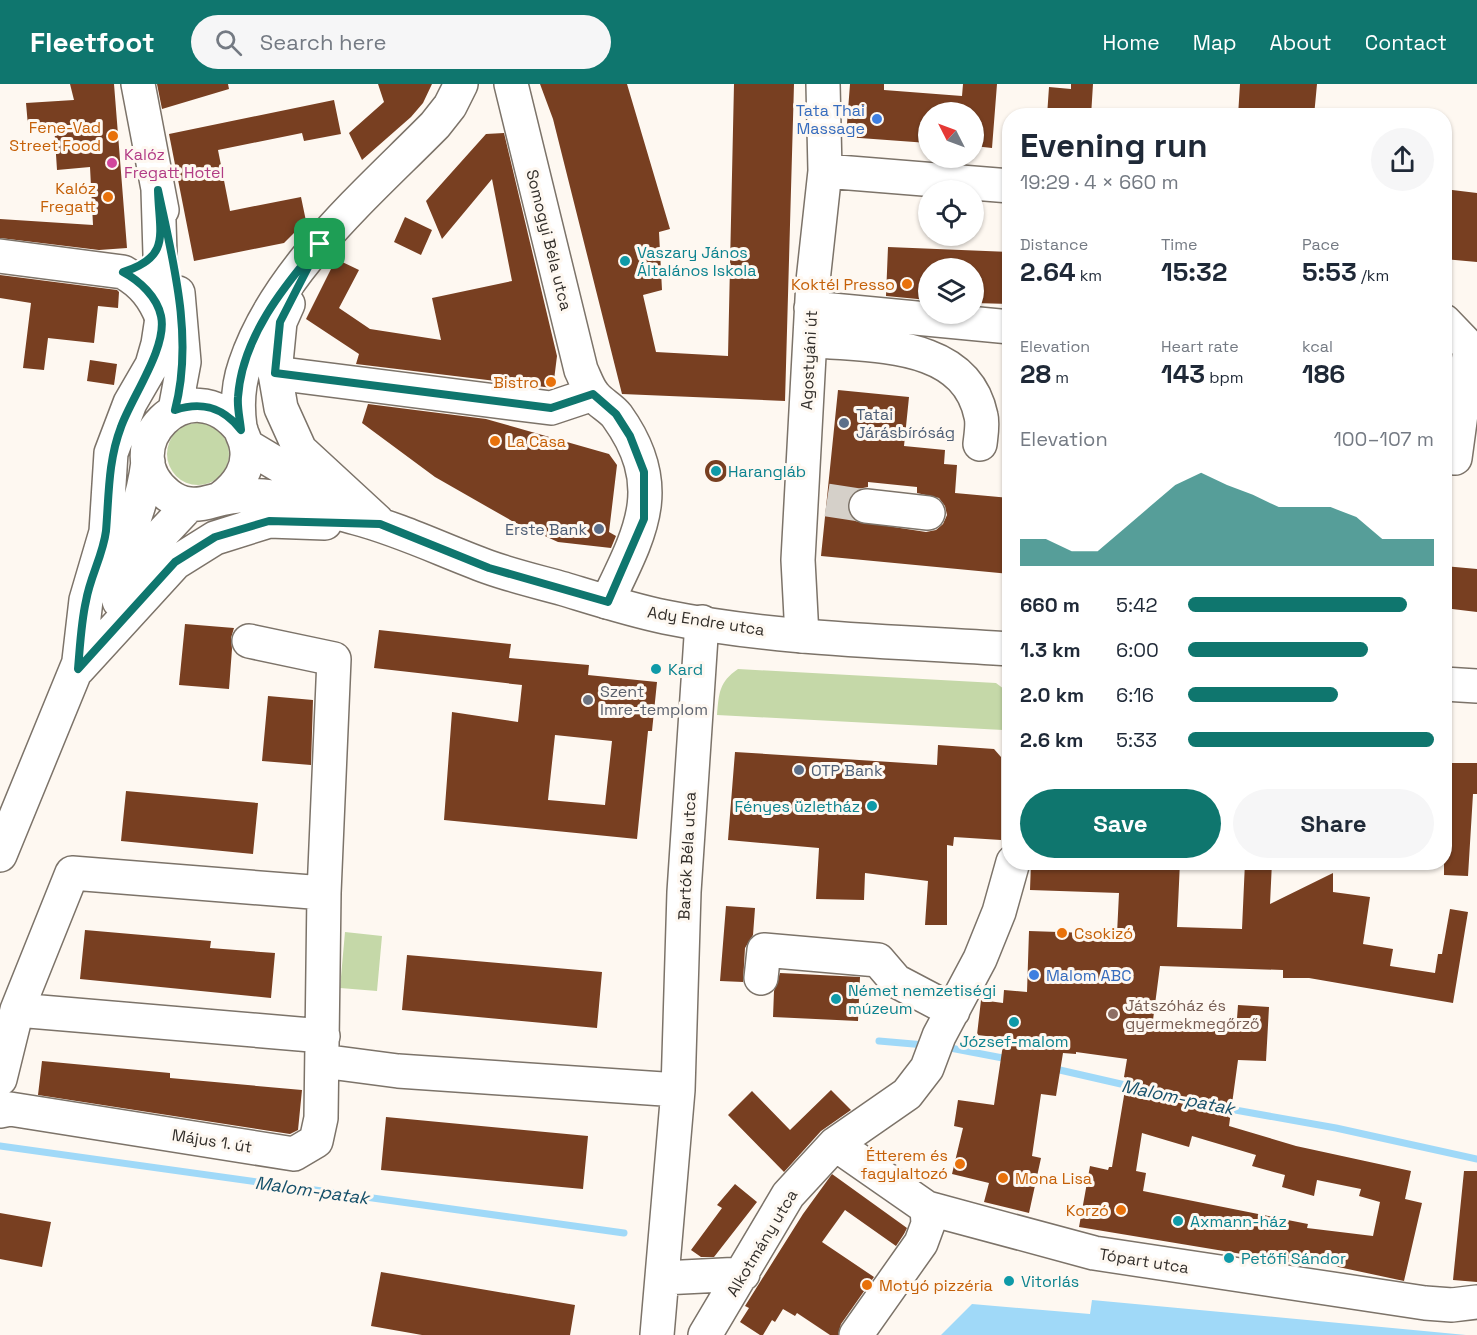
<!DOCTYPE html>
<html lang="en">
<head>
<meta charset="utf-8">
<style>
	body { margin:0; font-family:"Space Grotesk",sans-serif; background:#f6f6f7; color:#1f2937; height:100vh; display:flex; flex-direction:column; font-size:22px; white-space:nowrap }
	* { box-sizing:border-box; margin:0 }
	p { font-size:20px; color:#747a83 }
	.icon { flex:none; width:33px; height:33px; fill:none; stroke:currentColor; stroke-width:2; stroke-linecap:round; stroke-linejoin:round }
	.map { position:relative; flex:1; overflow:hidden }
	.drawer { position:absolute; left:1002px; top:24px; width:450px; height:762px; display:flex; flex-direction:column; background:#fff; border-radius:24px; box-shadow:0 2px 4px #0004 }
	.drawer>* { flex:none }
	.needle { width:39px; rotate:312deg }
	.buttons { position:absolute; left:918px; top:18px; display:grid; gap:12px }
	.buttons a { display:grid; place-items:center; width:66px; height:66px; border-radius:50%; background:#fff; box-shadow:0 2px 4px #0004; font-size:30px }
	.pin { position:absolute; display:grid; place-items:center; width:51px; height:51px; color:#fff; margin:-26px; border-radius:12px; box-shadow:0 3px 9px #0006 }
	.round { display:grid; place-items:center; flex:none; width:63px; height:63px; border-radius:32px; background:#f6f6f7 }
	.headline { display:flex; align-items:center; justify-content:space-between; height:102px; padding:0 18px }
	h1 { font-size:33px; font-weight:700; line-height:45px }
	.figures { display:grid; grid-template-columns:repeat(3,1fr); gap:9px; height:102px; padding:6px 18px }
	.figures div { display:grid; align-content:center }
	.figures b { font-size:26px; font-weight:700 }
	.figures small { font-size:16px; font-weight:400 }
	.figures p { font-size:16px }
	.chart { height:168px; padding:12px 18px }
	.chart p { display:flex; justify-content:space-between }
	.chart svg { width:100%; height:108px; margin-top:6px; fill:#0f766e; opacity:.7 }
	.action { display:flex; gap:12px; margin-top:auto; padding:12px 18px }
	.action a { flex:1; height:69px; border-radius:36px; background:#0f766e; color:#fff; font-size:24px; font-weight:700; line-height:69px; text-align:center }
	.action a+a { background:#f6f6f7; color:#1f2937 }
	ul { padding:0 18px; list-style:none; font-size:20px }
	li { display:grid; grid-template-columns:96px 72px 1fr; align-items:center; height:45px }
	li i { height:15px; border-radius:8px; background:#0f766e }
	header { display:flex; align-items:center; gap:36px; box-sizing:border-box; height:84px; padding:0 30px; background:#0f766e; color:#fff }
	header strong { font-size:28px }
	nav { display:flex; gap:33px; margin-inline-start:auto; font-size:21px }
	.search { width:420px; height:54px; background:#f6f6f7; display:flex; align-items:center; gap:15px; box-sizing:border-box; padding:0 21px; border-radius:33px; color:#747a83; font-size:22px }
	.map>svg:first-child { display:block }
</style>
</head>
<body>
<header>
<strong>Fleetfoot</strong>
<div class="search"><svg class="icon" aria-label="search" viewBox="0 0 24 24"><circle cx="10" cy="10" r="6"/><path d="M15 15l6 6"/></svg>Search here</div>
<nav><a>Home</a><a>Map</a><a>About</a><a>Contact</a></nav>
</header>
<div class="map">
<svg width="1477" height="1251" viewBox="0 0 1477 1251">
	<rect width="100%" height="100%" fill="#fef8f1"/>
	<path fill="#c5d8a8" d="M167 370a31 31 0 1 1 62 0a31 31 0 1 1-62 0Z
		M738,585l258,14 8,6 -1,41 -286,-15c2,-22 2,-33 21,-46z
		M345,848l37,4 -5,55 -37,-3z"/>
	<path fill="#a0d9f8" d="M1092,1216l332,31 42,4h-525l31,-31 118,10z"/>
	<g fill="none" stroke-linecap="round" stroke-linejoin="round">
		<path stroke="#a0d9f8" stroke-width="7" d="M879,957l46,4
			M945,963l63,12
			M1051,984l83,19
			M1224,1024l112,20 141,31
			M0,1062l624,87"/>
	</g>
	<path fill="#783f21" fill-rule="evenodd" d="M70,0h44l13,164 -28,2 -99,-12v-19l93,6 -3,-58 -33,3 -3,-46 -26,2 -2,-23 48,-3z
		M157,0h71l1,5 -67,20z
		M378,0h54l-9,19 -12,14 -49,43 -13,-27 35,-31z
		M540,0h87l43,145 -11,3 3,58 -19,5 13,57 72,4 6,-272h60l-9,317 -163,-7 -69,-275z
		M850,0h34v6l78,6 1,-12h34l-5,64 -18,-2v-34h-46v31l-82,-6z
		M1071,0h22l-2,32h-44l2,-29 22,2z
		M1240,0h77l-3,32h-76z
		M334,16l7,34 -37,7 -2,-8 -84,17 12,61 71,-14 5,24 -22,22 -90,18 -25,-127z
		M504,49l53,223 -4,32 -197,-24 3,-10 -53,-35 30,-60 23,11 -20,38 31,21 71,11 -9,-42 80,-17 -20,-102 -50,60 -16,-38 60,-67z
		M1444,105l33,4v69l-33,-3z
		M405,133l27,13 -11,25 -27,-13z
		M888,163l122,5v52l-36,-1v-35h-46v32l-42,-4z
		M0,191l117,15 2,2 -1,16 -20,-2 -4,37 -46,-5 -4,32 -21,-2 8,-65 -31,-5z
		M90,276l27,4 -3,21 -27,-4z
		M838,306l71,7 -5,49 41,4 -1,14 13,1 -2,28 55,5v76l-189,-18zM868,398l49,5v6l22,5 6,8 2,9 -4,9 -7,6 -10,2 -71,-11 -6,-8 -1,-10 3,-8 7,-6 10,-2z
		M368,320l118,15 123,35 8,11 -8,67 7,4 -5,12 -53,-6 -46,-21 -77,-44 -73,-54z
		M705 387a11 11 0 1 1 22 0a11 11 0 1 1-22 0Z
		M1444,482l33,3v43l-33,-4z
		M185,540l49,4 -3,10 1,11 -3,40 -50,-4z
		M379,546l132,14 -2,14 80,7 -1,10 69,7 -5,49h-4l-11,108 -193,-19 8,-108 66,10 4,-37 -148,-17zM555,651l57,6 -7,64 -57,-5z
		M268,612l45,4 -2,65 -49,-4z
		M938,661l56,4 7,8v83l-47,-3 -1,9 -6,-1v80h-22l3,-44 -63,-8 -1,27 -48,-1 3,-51 -91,-8 7,-88 202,13z
		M1444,679h33v31h-4l-5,82 -24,-1z
		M126,707l132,12 -5,51 -132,-13z
		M1031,778h149l-3,65 65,2 3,-67h27l-2,42 63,-31v19l37,5 -7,47 30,5 -3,17 45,7 3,-19h4l8,-45 18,3 -15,91 -144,-25h-26v-8l-123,-4 -7,54 83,12 2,-27 31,2 -3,54 -28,-1 -9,66 67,20 115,25 -6,28 17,4 -18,78 -89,-19 -1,4 -235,-39 11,-61 18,4 1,-3h3l15,-89 -3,-1 3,-18 -51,-7v2l-13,-1 -7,43 -15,-2 -9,62 9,2 -12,55 -45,-11 5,-19 -37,-9 11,-46 -9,-2 4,-26 36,5 10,-67 -27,-3 4,-35 22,3 1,-13 23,2 2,-61 88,3 2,-41 -89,-3zM1142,1049l47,14 3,-11 64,19 -4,11 33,9 -3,12 32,9 3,-16 44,9 -2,7 21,6 -7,34 -66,-8 1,-4 -165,-33 3,-18 -10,-2z
		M726,822l29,2 -2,27 -8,13 -2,34 -23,-1z
		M85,846l126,11 -1,7 65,5 -4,45 -191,-19z
		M407,871l195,17 -5,56 -195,-18z
		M780,889l80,4 -2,44 -85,-4 1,-26z
		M42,977l128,12v5l132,12 -4,40 -8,4 -252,-39z
		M831,1006l20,20 -30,21 -37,41 -56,-57 24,-24 38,39z
		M386,1033l202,19 -5,53 -202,-19z
		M1464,1087h13v111l-24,-2z
		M832,1090l75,54 -3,6 -8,12 -51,-36 -23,32 52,35 -33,47 -3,11h-8l-33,-22 -2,3 -12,-7 -8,13 -3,-2 -9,15h-3l-20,-13 9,-14 -4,-2 58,-92z
		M735,1100l22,18 -43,55h-13l-10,-7 31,-42 -5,-3z
		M0,1129l51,9 -9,45 -42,-8z
		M381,1188l194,33 -5,30h-148l-51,-9z"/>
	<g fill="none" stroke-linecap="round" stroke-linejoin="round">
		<path stroke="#d5d0c9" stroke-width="33" stroke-dasharray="33 16" stroke-linecap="butt" d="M827,416l39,6"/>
		<g stroke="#7c7369" stroke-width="36">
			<path id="minor" d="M511,0l70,286c4,8 7,18 13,25 6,8 17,13 23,21 51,71 23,117 -10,186
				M825,87l185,15
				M0,172l123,16c20,11 31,26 39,46
				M811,224l199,19
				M1444,237l26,27h7
				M810,256c60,7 155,-1 171,76 2,8 0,19 -1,28
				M275,289l276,35 42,-14
				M1444,373l11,1 15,-110
				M866,422l62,7
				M802,552l-4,-76 15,-279 12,-110 -2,-87
				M761,894l3,-28 114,10 18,21 57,30
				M17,926l306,26
				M322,977l76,10 280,19
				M0,995l17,-69 55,-137 252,20
				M0,1027l10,-2 284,45 22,-13 5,-23 3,-225 10,-234 -85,-18
				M835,1060l92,64 167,45 331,50 27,2 25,-3
				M663,1194l80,-4
				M657,1251l21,-245 6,-198 18,-270
				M705,1251l83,-140 47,-51 72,-50 20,-26 12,-32 41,-77 19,-47 14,-50
				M856,1251l65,-92 7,-19 -1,-16"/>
		</g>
		<g stroke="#7c7369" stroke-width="36">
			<path id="major" d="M138,0l24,126
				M288,220l-8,18 -5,51 6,35 19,42 77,71
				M175,326l9,-48 -6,-69
				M241,346c-52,-67 -132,19 -73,65 14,11 28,11 45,6 48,-15 95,4 143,17 46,12 88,33 132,49 25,9 51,15 76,22 33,10 67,21 101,28 113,23 230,24 345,32
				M247,362l87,52
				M221,414c17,-12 30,-31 25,-53 -1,-6 -5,-12 -6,-18 -3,-21 -2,-42 5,-62 31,-94 122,-171 190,-240l15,-19 11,-22
				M110,492c18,-42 32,-68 38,-114
				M119,517l39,-63 31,-33
				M78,585l8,-69 20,-68 5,-79 19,-50 22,-38 6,-21 4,-26 -4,-128
				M78,585l97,-106 40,-25 54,-17 56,2
				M1444,600l33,2
				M0,771l84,-205"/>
		</g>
		<use href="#minor" stroke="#fff" stroke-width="33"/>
		<use href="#major" stroke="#fff" stroke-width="33"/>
	</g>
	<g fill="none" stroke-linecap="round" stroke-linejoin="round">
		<g stroke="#fff" stroke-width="12">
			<path id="route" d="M158,106c15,71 36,148 17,220 27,-9 48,-3 66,20 -1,-11 -4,-22 -3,-33 4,-59 45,-110 82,-153l-40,78 -5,51 276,35 42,-14 23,20 14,22 14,36v47l-36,83 -119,-34 -109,-44 -111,-3 -54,16 -40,25 -97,107c2,-22 3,-46 8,-68 4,-24 17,-46 20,-70 3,-36 2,-70 15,-104 10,-29 47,-80 40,-111 -4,-19 -21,-35 -38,-44 49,-15 36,-39 35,-82z"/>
		</g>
		<use href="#route" stroke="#0f766e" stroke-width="8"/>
	</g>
	<g fill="#3f7fe0" stroke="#fef8f1" stroke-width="2">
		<circle cx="877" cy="35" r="6"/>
		<circle cx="1034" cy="891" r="6"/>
	</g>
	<g fill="#e8710a" stroke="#fef8f1" stroke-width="2">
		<circle cx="113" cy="52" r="6"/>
		<circle cx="108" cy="113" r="6"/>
		<circle cx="907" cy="200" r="6"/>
		<circle cx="551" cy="298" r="6"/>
		<circle cx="495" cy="357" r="6"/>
		<circle cx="1062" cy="849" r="6"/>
		<circle cx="960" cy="1080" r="6"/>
		<circle cx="1003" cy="1094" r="6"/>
		<circle cx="1121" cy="1126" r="6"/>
		<circle cx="867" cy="1201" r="6"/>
	</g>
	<circle fill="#d1479c" stroke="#fef8f1" stroke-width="2" cx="112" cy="79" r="6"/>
	<g fill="#0f9aa8" stroke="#fef8f1" stroke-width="2">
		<circle cx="625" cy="177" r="6"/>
		<circle cx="716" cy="387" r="6"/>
		<circle cx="656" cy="585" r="6"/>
		<circle cx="872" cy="722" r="6"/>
		<circle cx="836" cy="915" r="6"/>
		<circle cx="1014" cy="938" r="6"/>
		<circle cx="1178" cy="1137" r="6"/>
		<circle cx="1229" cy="1174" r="6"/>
		<circle cx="1009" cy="1197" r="6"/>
	</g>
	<g fill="#5c6f8a" stroke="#fef8f1" stroke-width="2">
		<circle cx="844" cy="339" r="6"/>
		<circle cx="599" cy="445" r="6"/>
		<circle cx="799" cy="686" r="6"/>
	</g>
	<circle fill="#6b7280" stroke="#fef8f1" stroke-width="2" cx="588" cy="616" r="6"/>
	<circle fill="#8d6e63" stroke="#fef8f1" stroke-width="2" cx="1113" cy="930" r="6"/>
	<g text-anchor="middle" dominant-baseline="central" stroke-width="6" stroke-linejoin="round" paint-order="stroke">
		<g font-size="16" fill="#366cbe" stroke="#fef8f1" text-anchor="end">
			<text x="865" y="26">Tata Thai<tspan x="865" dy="18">Massage</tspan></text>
			<text x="1046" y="891" text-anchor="start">Malom ABC</text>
		</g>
		<g font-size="16" fill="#c56008" stroke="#fef8f1" text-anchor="end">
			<text x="101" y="43">Fene-Vad<tspan x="101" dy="18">Street Food</tspan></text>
			<text x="96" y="104">Kalóz<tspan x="96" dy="18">Fregatt</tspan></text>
			<text x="895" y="200">Koktél Presso</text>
			<text x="539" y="298">Bistro</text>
			<text x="507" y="357" text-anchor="start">La Casa</text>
			<text x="1074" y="849" text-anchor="start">Csokizó</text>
			<text x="948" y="1071">Étterem és<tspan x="948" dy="18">fagylaltozó</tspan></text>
			<text x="1015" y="1094" text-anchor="start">Mona Lisa</text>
			<text x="1109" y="1126">Korzó</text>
			<text x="879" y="1201" text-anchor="start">Motyó pizzéria</text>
		</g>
		<g font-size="16" fill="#b23c85" stroke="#fef8f1" text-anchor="start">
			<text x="124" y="70">Kalóz<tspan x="124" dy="18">Fregatt Hotel</tspan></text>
		</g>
		<g font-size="16" fill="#322e2a" stroke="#fef8f1">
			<text transform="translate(549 156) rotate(76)">Somogyi Béla utca</text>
			<text transform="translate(809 276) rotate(-87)">Agostyáni út</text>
			<text transform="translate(706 537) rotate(9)">Ady Endre utca</text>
			<text transform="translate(687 772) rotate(-87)">Bartók Béla utca</text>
			<text transform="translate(212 1057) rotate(9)">Május 1. út</text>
			<text transform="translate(762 1159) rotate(-59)">Alkotmány utca</text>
			<text transform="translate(1144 1177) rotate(9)">Tópart utca</text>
		</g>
		<g font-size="16" fill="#0d838f" stroke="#fef8f1" text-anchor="start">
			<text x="637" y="168">Vaszary János<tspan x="637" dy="18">Általános Iskola</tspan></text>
			<text x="728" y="387">Harangláb</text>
			<text x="668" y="585">Kard</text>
			<text x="860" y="722" text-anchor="end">Fényes üzletház</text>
			<text x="848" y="906">Német nemzetiségi<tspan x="848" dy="18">múzeum</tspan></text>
			<text x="1014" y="957" text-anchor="middle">József-malom</text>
			<text x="1190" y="1137">Axmann-ház</text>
			<text x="1241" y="1174">Petőfi Sándor</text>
			<text x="1021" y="1197">Vitorlás</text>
		</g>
		<g font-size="16" fill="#4e5e75" stroke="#fef8f1" text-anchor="start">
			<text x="856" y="330">Tatai<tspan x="856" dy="18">Járásbíróság</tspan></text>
			<text x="587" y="445" text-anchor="end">Erste Bank</text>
			<text x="811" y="686">OTP Bank</text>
		</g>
		<g font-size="16" fill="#5b616d" stroke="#fef8f1" text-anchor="start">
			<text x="600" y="607">Szent<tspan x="600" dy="18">Imre-templom</tspan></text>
		</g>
		<g font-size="16" fill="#785e54" stroke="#fef8f1" text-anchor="start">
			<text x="1125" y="921">Játszóház és<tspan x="1125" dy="18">gyermekmegőrző</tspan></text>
		</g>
		<g font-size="18" font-style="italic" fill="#16506a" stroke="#fef8f1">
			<text transform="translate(1178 1013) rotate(12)">Malom-patak</text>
			<text transform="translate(312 1106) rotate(8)">Malom-patak</text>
		</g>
	</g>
</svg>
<div class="buttons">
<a><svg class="needle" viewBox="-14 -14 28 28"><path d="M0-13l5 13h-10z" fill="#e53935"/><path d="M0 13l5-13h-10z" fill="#747a83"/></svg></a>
<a><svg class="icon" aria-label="locate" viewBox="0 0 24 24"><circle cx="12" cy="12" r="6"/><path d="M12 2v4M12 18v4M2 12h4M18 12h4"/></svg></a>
<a><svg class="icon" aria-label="layers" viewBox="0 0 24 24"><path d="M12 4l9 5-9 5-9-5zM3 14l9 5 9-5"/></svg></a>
</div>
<div class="pin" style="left:320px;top:160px;background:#1e9e55"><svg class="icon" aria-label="arrive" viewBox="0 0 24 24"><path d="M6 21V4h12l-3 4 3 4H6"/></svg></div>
<section class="drawer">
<div class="headline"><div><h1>Evening run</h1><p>19:29 · 4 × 660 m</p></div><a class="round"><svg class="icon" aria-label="share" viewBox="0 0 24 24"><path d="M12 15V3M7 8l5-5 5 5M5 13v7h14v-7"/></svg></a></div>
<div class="figures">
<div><p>Distance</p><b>2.64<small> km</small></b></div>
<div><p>Time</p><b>15:32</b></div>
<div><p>Pace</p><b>5:53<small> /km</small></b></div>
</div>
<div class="figures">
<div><p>Elevation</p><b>28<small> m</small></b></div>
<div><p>Heart rate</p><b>143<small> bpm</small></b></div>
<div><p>kcal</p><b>186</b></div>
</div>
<div class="chart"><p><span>Elevation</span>100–107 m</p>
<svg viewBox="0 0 160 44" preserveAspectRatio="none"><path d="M0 44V33L10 33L20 38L30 38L40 29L50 20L60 11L70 6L80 11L90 15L100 20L110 20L120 20L130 24L140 33L150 33L160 33V44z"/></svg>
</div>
<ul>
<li><b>660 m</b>5:42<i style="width:89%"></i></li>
<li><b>1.3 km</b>6:00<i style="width:73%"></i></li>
<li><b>2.0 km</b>6:16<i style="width:61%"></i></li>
<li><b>2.6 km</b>5:33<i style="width:100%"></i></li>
</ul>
<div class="action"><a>Save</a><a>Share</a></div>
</section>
</div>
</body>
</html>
